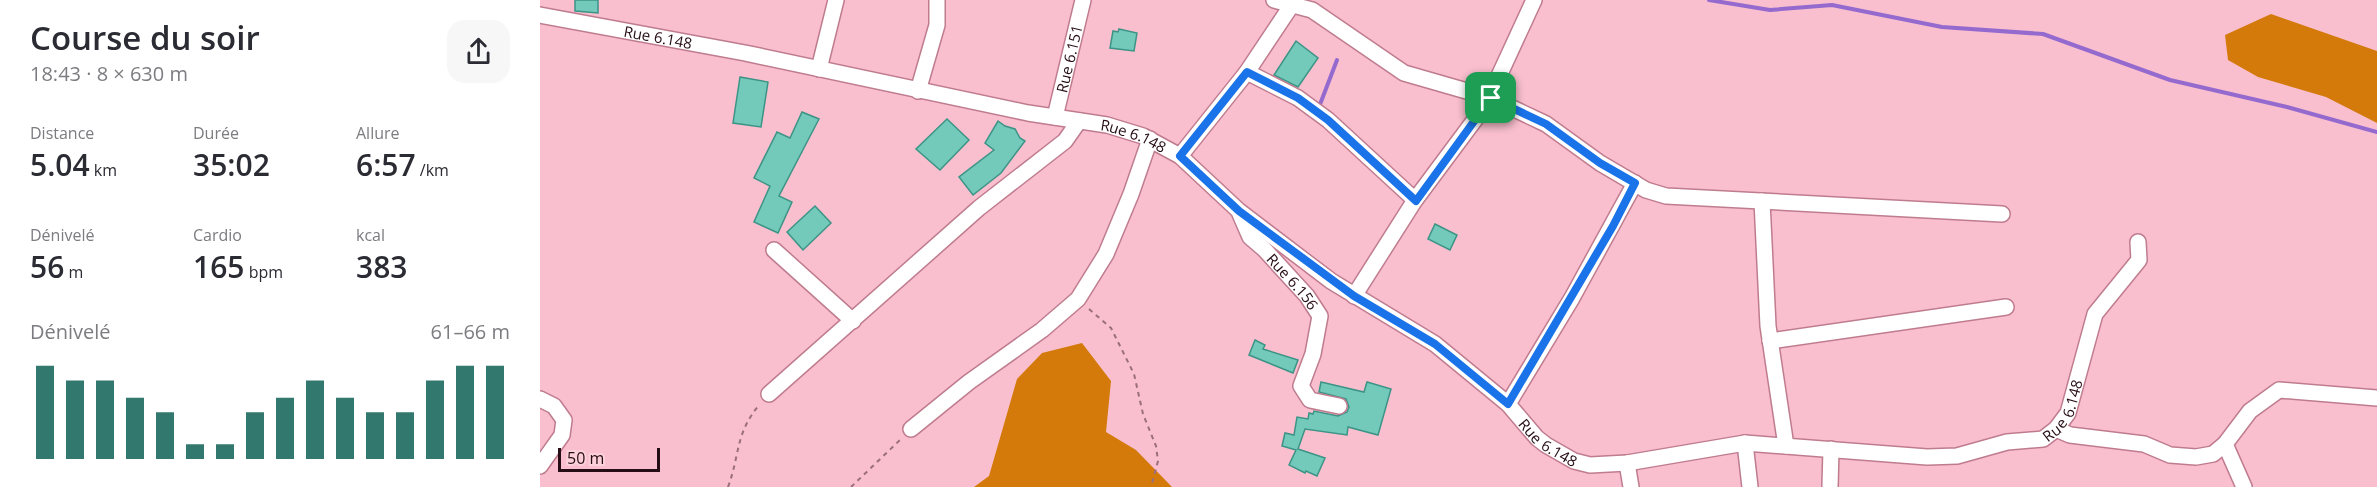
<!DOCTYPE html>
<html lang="fr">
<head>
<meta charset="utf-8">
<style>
	body { margin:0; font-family:"Open Sans",sans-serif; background:#f7f7f7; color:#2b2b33; height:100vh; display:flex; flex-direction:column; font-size:22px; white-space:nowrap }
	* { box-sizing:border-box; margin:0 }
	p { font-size:20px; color:#7c7c81 }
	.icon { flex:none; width:33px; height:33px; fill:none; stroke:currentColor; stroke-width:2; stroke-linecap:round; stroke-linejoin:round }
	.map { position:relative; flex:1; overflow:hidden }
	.side { display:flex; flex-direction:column; background:#fff; width:540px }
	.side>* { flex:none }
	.scale { position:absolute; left:18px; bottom:15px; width:102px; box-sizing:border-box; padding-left:6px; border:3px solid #260d15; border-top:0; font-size:16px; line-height:21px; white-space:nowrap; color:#260d15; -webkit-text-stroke:4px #fdd1db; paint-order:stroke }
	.pin { position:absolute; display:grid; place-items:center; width:51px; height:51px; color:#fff; margin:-26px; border-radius:12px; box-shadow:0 3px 9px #0006 }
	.round { display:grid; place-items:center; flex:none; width:63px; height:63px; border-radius:18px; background:#f7f7f7 }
	.head { display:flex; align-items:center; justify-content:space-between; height:102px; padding:0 30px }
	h1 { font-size:33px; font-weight:600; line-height:45px }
	.metrics { display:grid; grid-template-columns:repeat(3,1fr); gap:9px; height:102px; padding:6px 30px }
	.metrics div { display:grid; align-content:center }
	.metrics b { font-size:30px; font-weight:600 }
	.metrics small { font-size:16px; font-weight:400 }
	.metrics p { font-size:16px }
	.chart { height:168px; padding:12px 30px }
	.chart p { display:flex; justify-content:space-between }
	.chart svg { width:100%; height:108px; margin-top:6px; stroke:#33786e; stroke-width:6 }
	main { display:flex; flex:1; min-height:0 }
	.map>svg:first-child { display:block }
</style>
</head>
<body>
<main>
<section class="side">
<div class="head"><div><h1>Course du soir</h1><p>18:43 · 8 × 630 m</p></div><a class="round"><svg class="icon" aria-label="share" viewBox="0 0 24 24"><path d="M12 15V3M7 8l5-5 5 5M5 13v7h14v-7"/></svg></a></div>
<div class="metrics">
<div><p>Distance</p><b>5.04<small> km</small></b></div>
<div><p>Durée</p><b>35:02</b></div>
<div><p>Allure</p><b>6:57<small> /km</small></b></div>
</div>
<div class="metrics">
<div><p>Dénivelé</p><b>56<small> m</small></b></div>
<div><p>Cardio</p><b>165<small> bpm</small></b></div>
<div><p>kcal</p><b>383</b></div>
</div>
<div class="chart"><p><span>Dénivelé</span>61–66 m</p>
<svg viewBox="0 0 160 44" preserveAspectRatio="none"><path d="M5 44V6M15 44V12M25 44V12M35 44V19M45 44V25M55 44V38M65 44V38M75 44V25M85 44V19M95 44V12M105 44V19M115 44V25M125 44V25M135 44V12M145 44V6M155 44V6"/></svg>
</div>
</section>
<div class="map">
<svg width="1837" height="487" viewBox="0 0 1837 487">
	<rect width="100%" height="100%" fill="#f9bfce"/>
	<path fill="#d37a0a" d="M1731,14l106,37v72l-51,-26 -68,-20 -30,-17 -3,-25z
		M542,343l29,38 -5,51 30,18 36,37h-198l15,-11 28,-97 25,-26z"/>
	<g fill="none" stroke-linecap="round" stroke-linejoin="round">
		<path stroke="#946ace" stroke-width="4" d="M1169,0l61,10 62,-5 110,22 101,7 127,46 117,27 90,25
			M779,107l18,-47"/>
	</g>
	<path fill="#73c9ba" stroke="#3c9486" stroke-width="1.5" d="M35,0h23v13l-23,-2z
		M579,29l18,4 -3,18 -24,-3 3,-17 5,1z
		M756,41l22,17 -20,29 -24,-12z
		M200,77l28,5 -7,45 -28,-4z
		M262,112l17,7 -40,77 13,6 -14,31 -24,-11 16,-36 -16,-8 23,-46 13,6z
		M407,119l22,21 -29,30 -24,-21z
		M458,121l7,5 10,3 5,9 5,3 -24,32 -28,22 -14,-18 35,-27 -9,-7z
		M275,206l16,17 -28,27 -16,-18z
		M895,224l22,11 -7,15 -22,-11z
		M715,340l10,5 -2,4 35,11 -5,13 -44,-18z
		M781,382l43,10 3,-10 24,7 -13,46 -30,-8 -1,8 -42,-6 -7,20 27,9 -8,18 -11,-5 -1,2 -16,-8 7,-15 -14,-4 3,-13 9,2 3,-18 11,2 1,-6 4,1 1,-3 24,5 9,-4 2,-5 -3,-8 -27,-7z"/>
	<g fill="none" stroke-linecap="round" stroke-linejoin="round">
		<g stroke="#bf7c8f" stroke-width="18">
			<g id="minor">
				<path d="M734,0l38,10 92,63 87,25 55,26 54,39 46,27 20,6 336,18"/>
				<path id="s1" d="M0,15l205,38 283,60 79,12 36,11 37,20 59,55 92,70 104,63 73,60 29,34 9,7 28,16 16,4 37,-2 118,-20 182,14 30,-1 50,-14 36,-3 13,-10 12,-16 27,-99 44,-54 -1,-18"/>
				<path d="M279,69l17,-69"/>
				<path d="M707,72l51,26 30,22 87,80"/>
				<path d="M378,91l19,-66v-25"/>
				<path id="s2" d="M515,117l28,-117"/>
				<path d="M640,156l67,-84 48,-72"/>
				<path d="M1222,201l6,125 18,120"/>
				<path id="s3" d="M700,214l10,23 14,12 43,47 13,20 -7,38 -12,32 9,14 29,6"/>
				<path d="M234,250l79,71"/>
				<path d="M814,296l61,-96 76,-102 8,-22 35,-76"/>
				<path d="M1230,341l236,-34"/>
				<path d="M229,394l210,-186 86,-67 14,-20"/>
				<path d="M0,399l14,7 10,14 -2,15 -22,31"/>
				<path d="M968,404l64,-106 63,-115"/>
				<path d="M371,429l58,-47 73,-52 36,-31 28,-45 25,-60 19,-55"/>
				<path d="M1516,429l14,6 74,9 26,11 26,2 17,-3 12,-10 25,-33 29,-21 98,8"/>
				<path d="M1205,443l5,44"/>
				<path d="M1685,444l19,43"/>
				<path d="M1087,463l4,24"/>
				<path d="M1290,487l1,-38"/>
			</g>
		</g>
		<path stroke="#9a6f7b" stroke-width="2" stroke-dasharray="4.5 4.5" stroke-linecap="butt" d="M549,309l22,19 23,46 9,40 13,32 2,15 -7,26
			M188,487c12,-32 7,-54 32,-83
			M311,487l50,-48"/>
		<use href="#minor" stroke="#fff" stroke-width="15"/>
	</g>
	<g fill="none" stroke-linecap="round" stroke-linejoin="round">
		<g stroke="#fff" stroke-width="12">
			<path id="route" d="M707,72l51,26 30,22 88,81 75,-103 55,26 54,39 35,20 -22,43 -105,178 -73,-60 -81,-48 -115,-85 -59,-55z"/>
		</g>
		<use href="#route" stroke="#1a73e8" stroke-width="8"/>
	</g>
	<g text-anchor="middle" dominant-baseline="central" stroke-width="5" stroke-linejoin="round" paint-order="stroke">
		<g font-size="15" fill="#260d15" stroke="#fdd1db">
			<text stroke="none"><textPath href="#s1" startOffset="120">Rue 6.148</textPath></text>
			<text stroke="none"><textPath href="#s2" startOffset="60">Rue 6.151</textPath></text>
			<text stroke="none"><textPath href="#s1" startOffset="606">Rue 6.148</textPath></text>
			<text stroke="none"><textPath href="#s3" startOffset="87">Rue 6.156</textPath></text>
			<text stroke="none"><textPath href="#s1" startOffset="1668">Rue 6.148</textPath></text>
			<text stroke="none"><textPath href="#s1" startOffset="1126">Rue 6.148</textPath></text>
		</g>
	</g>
</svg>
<div class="scale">50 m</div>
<div class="pin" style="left:951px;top:98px;background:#1e9e55"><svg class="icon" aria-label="arrive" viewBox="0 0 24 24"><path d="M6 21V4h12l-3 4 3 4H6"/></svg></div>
</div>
</main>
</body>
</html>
